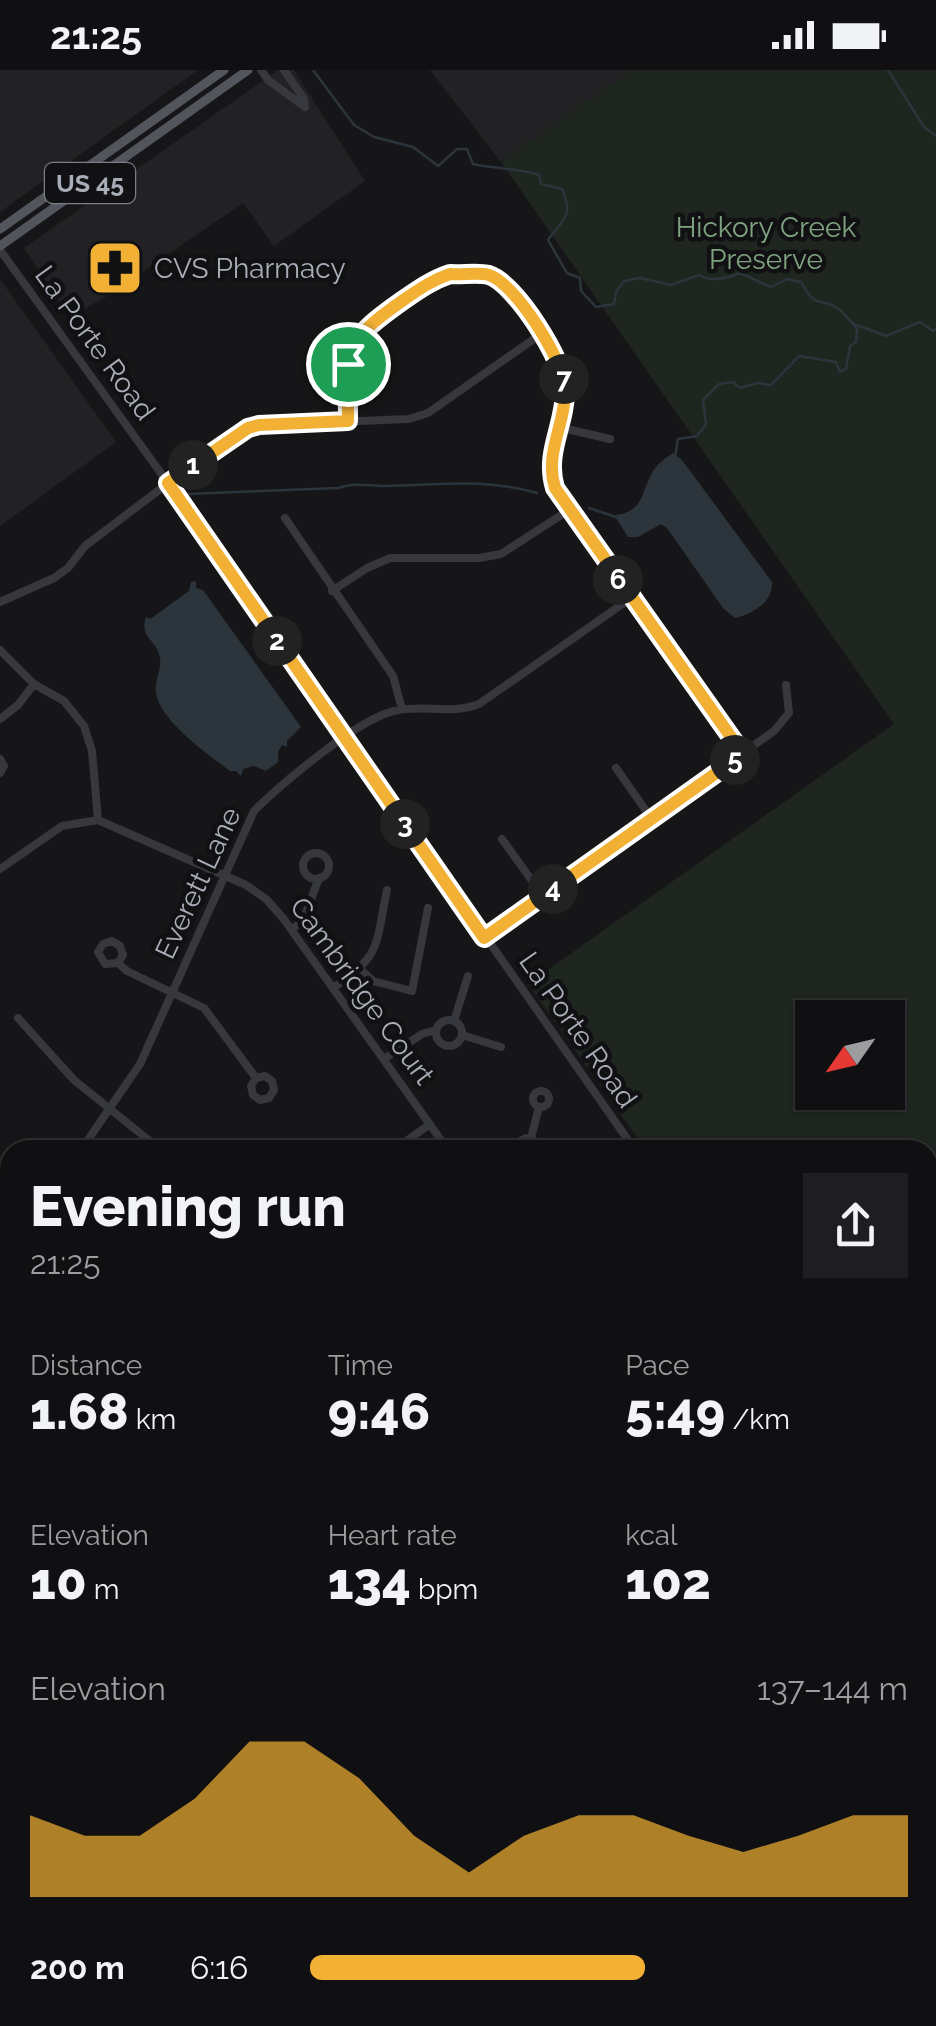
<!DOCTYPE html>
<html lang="en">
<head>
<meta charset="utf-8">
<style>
	body { margin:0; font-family:Raleway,sans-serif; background:#1e1e20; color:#f1f3f6; height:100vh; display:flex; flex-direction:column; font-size:38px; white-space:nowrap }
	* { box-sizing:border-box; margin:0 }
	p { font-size:32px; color:#9c9d9f }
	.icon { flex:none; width:55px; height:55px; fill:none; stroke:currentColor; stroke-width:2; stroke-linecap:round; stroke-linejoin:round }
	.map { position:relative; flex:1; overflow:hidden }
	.panel { position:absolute; left:0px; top:1070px; width:938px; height:888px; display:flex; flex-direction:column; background:#101012; border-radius:30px 30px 0 0; box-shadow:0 2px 8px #0004,0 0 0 2px #303032 }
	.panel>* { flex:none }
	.needle { width:65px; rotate:236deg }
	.controls { position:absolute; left:795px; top:930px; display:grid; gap:20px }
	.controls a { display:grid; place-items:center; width:110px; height:110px; border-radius:0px; background:#101012; box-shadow:0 2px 8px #0004,0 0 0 2px #303032; font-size:50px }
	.pin { position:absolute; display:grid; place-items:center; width:85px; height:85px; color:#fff; margin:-42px; border:5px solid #fff; border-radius:50%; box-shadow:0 2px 10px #0007 }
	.km { position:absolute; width:50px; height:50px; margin:-25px; border-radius:50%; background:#222; color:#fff; font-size:28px; line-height:50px; text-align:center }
	.round { display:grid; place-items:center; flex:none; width:105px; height:105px; border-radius:0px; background:#1e1e20 }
	.overview { display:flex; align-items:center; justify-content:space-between; height:170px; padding:0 30px }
	h1 { font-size:55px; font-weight:800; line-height:75px }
	.figures { display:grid; grid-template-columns:repeat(3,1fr); gap:15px; height:170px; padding:10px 30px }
	.figures div { display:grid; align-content:center }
	.figures b { font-size:50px; font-weight:800 }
	.figures small { font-size:28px; font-weight:400 }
	.figures p { font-size:28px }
	.chart { height:280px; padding:20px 30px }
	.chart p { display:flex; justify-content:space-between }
	.chart svg { width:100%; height:180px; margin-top:10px; fill:#f2b134; opacity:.7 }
	ul { padding:0 30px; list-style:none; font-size:32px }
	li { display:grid; grid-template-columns:160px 120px 1fr; align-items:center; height:75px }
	li i { height:25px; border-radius:12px; background:#f2b134 }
	.status { display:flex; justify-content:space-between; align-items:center; height:70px; padding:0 50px; background:#101012; direction:ltr }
	.status svg { height:28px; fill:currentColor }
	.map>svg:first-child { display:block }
</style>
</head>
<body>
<div class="status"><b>21:25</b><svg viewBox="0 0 49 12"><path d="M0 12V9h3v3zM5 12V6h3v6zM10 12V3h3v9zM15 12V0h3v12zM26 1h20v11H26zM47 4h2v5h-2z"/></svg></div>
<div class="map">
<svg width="936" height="1956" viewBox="0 0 936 1956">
	<rect width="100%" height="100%" fill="#161618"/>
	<path fill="#222225" d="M0,0h198l-198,142z
		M278,0h16l71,111 -91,65 -31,-43 -131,90 -38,22 -3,5 -47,-72z
		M430,0h201l-130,92z
		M0,209l116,163 -116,84z"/>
	<path fill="#1e261f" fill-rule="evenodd" d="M631,0h305v1463l-8,-6v-377h-282l-118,-166 366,-260 -393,-562zM812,948h76v74h-76z"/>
	<path fill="#2c353c" d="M673,383l9,7 90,122c1,20 -19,32 -37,36l-12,-10 -56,-80 -6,-4 -23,13h-10l-12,-19v-3c29,-4 25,-24 37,-44 5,-8 13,-13 20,-18z
		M196,511v7l7,2 98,137 -14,14v6l-5,-2 -4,7v10l-12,9 -12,-5 -11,3 -2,7 -5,-5h-6c-21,-16 -70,-50 -74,-78 -2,-13 6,-23 4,-35 -3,-19 -21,-19 -14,-41l4,2 39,-28 2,-9z"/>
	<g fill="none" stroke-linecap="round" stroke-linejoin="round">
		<path stroke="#2c353c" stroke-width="2.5" d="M313,0l41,55 20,12 39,10 25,19 19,-17h10l6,15c17,4 57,6 66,11l2,9 21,5c12,27 2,29 -14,51l19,33 13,5 1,13 15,16 18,-3 2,-12 8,-11 16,-3 31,7 28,-10c12,7 27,4 41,-2l31,14 16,-8 14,3c17,31 18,12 39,28 6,5 12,13 17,19l-1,13 -6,4 -4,23 -6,3 -4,-10 -37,-6 -28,29 -14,-2 -17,5 -7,-6 -14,2 -16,16 3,24 -9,12 -19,3 -3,18
			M888,0l36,57 12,9
			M854,254l32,12 34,-14 13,9 3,-2
			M188,424l150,-6c17,-6 30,-2 48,-2 52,-1 100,-8 151,7
			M589,438l27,9"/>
		<path stroke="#37383d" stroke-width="8" d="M261,0l7,10 37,27
			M284,0l20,29 1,8
			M0,180l168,233 467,667
			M348,351c0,-26 -6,-61 8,-84 9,-14 29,-24 42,-33 28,-20 72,-47 105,-21 13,10 23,30 33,43 13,19 28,37 29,61 2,38 -24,68 -8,105l186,262
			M558,357l52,12
			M285,448l108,158 9,33
			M332,521l35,-23 23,-10h89l22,-4 68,-44
			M0,532l54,-24 14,-10 17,-22 90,-68 73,-50 11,-3 150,-6 19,-6 113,-79
			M0,580l34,34 30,17 20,25 8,25 6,69
			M0,649l18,-14 16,-21
			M0,689l4,7 -4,7
			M616,698l36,51
			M502,769l41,57
			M303 796a13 13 0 1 1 26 0a13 13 0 1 1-26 0Z
			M0,799l62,-43 36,-6 148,65 20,14 17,19 165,232
			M292,860l12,-12 15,-40
			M485,868l289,-207 15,-18 -3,-28
			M118,893l5,-8 -3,-9 -8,-5 -9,3 -5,8 7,12 13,-1 9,8 77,37 52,70 9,-2 7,5 2,9 -5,8 -9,2 -7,-5 -2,-9 5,-8
			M360,899l13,12 39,10 16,-83
			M333,918c50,-34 42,-42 54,-98
			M18,948l56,62 87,70
			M436 963a13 13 0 1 1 26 0a13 13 0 1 1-26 0Z
			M454,951l14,-45
			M462,965l39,12
			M384,989l38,-25 14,-4
			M533 1029a8 8 0 1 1 16 0a8 8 0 1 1-16 0Z
			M531,1068l8,-31
			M81,1080l59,-86 114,-253c27,-27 104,-92 140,-100 28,-7 57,4 85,-7l152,-106
			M394,1080l36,-26
			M515,1080l2,-7 9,-5 9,3 5,9
			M0,1100l10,10
			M0,1185l10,-13
			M0,1360l10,-7
			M0,1437c8,18 9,41 0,58
			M928,1465l8,6
			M0,1656l10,-7
			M0,1753l10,14
			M928,1816l8,-5
			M928,1836l8,12
			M0,1920l10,-2
			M138,1948l6,8
			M397,1948l18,8
			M821,1948l6,8
			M206,1956l12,-8
			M369,1956l5,-8
			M503,1956l4,-8
			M732,1956l12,-8"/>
		<path stroke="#53555c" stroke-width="9" d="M0,159l224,-159
			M0,176l248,-176"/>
	</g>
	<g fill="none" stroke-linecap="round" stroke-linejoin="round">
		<g stroke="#fff" stroke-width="20">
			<path id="route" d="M450,204c12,1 28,-2 39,1 26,8 76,87 76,114 1,35 -21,63 -10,99l188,266 -259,184 -316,-455 80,-55 11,-3 89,-4c0,-72 -7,-77 54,-120 16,-11 30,-21 48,-27z"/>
		</g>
		<use href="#route" stroke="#f2b134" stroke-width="12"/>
	</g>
	<defs>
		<g id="pharmacy-square" transform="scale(2.875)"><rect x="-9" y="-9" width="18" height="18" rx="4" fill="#f2b134" stroke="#111113"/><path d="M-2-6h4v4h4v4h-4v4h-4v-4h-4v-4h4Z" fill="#111"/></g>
	</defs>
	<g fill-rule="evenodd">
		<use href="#pharmacy-square" x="115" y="198"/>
	</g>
	<g text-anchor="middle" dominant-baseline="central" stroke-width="9" stroke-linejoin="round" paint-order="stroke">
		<rect fill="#111113" stroke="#7b7e86" stroke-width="2.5" x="45" y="93" width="90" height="40" rx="8"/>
		<g font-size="25" font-weight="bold" fill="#a8adb8">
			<text x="90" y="113">US 45</text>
		</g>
		<g font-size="28" fill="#7fa381" stroke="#111113">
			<text x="766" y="157">Hickory Creek<tspan x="766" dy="32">Preserve</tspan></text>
		</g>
		<g font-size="28" fill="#a8adb8" stroke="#111113" text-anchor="start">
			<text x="154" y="198">CVS Pharmacy</text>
		</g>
		<g font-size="28" fill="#a8adb8" stroke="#111113">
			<text transform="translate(95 273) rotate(54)">La Porte Road</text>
			<text transform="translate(198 813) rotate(-65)">Everett Lane</text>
			<text transform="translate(362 921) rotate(54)">Cambridge Court</text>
			<text transform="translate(578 960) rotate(55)">La Porte Road</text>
		</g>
	</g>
</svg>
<div class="controls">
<a><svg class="needle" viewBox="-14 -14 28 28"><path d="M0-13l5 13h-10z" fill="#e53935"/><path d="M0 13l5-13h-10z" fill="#9c9d9f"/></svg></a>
</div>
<div class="pin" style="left:348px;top:294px;background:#1e9e55"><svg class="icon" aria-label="arrive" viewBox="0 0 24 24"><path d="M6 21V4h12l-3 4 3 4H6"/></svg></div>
<b class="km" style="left:193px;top:395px">1</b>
<b class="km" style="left:277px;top:571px">2</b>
<b class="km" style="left:405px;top:754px">3</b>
<b class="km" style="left:553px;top:819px">4</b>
<b class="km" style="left:735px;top:690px">5</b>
<b class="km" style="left:618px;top:510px">6</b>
<b class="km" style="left:564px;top:309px">7</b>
<section class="panel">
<div class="overview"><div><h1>Evening run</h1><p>21:25</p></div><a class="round"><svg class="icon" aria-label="share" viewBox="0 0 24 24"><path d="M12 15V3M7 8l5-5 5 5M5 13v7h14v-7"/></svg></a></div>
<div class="figures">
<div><p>Distance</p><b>1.68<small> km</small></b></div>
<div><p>Time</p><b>9:46</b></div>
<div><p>Pace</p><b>5:49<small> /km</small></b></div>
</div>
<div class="figures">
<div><p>Elevation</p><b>10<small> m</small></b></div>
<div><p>Heart rate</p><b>134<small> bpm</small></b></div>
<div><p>kcal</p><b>102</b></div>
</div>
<div class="chart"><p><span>Elevation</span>137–144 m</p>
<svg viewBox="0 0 160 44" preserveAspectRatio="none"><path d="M0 44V24L10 29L20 29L30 20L40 6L50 6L60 15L70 29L80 38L90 29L100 24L110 24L120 29L130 33L140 29L150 24L160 24V44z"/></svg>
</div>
<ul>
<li><b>200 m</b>6:16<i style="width:56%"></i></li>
</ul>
</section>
</div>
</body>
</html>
